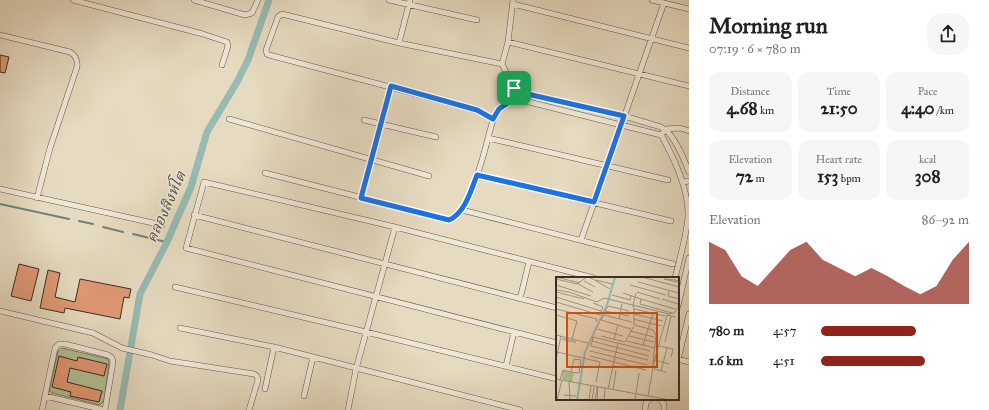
<!DOCTYPE html>
<html lang="en">
<head>
<meta charset="utf-8">
<style>
	body { margin:0; font-family:"IM FELL Great Primer","Noto Serif Thai",serif; background:#f6f6f6; color:#202124; height:100vh; display:flex; flex-direction:column; font-size:15px; white-space:nowrap }
	* { box-sizing:border-box; margin:0 }
	p { font-size:13px; color:#757577 }
	.icon { flex:none; width:22px; height:22px; fill:none; stroke:currentColor; stroke-width:2; stroke-linecap:round; stroke-linejoin:round }
	.map { position:relative; flex:1; overflow:hidden }
	.drawer { display:flex; flex-direction:column; background:#fff; width:300px }
	.drawer>* { flex:none }
	.pin { position:absolute; display:grid; place-items:center; width:34px; height:34px; color:#fff; margin:-17px; border-radius:8px; box-shadow:0 2px 6px #0006 }
	.round { display:grid; place-items:center; flex:none; width:42px; height:42px; border-radius:16px; background:#f6f6f6 }
	.summary { display:flex; align-items:center; justify-content:space-between; height:68px; padding:0 20px }
	h1 { font-size:22px; font-weight:700; line-height:30px }
	.figures { display:grid; grid-template-columns:repeat(3,1fr); gap:6px; height:68px; padding:4px 20px }
	.figures div { display:grid; align-content:center; border-radius:10px; background:#f6f6f6; text-align:center }
	.figures b { font-size:17px; font-weight:700 }
	.figures small { font-size:11px; font-weight:400 }
	.figures p { font-size:11px }
	.chart { height:112px; padding:8px 20px }
	.chart p { display:flex; justify-content:space-between }
	.chart svg { width:100%; height:72px; margin-top:4px; fill:#8f2418; opacity:.7 }
	ul { padding:0 20px; list-style:none; font-size:13px }
	li { display:grid; grid-template-columns:64px 48px 1fr; align-items:center; height:30px }
	li i { height:10px; border-radius:5px; background:#8f2418 }
	main { display:flex; flex:1; min-height:0 }
	.map>svg:first-child { display:block }
</style>
</head>
<body>
<main>
<div class="map">
<svg width="689" height="410" viewBox="0 0 689 410">
	<rect width="100%" height="100%" fill="#e6dac0"/>
	<filter id="stains"><feTurbulence type="fractalNoise" baseFrequency=".005" numOctaves="4"/><feColorMatrix values="0 0 0 0 .2 0 0 0 0 .09 0 0 0 0 .02 0 0 0 .5 -.17"/></filter>
	<radialGradient id="worn" r=".72"><stop offset=".6" stop-color="#630" stop-opacity="0"/><stop offset="1" stop-color="#630" stop-opacity=".3"/></radialGradient>
	<path fill="#b3c094" stroke="#77765c" d="M62,348l46,11 1,4 -5,38 -4,4 -48,-12 -3,-2 9,-40z"/>
	<g fill="none" stroke-linecap="round" stroke-linejoin="round">
		<path stroke="#72827a" stroke-width="2" d="M0,204l69,15
			M79,221l14,3
			M103,227l20,5
			M133,234l33,8"/>
		<path stroke="#96bbb3" stroke-width="7" d="M120,410l20,-116 26,-50 25,-57 16,-55 30,-50 11,-22 21,-60"/>
	</g>
	<path fill="#e19975" stroke="#3b2c24" d="M0,55l9,2 -4,16 -5,-1z
		M19,264l20,5 -8,32 -20,-5z
		M48,270l12,3 -5,24 20,5 5,-23 51,10 -2,9 -5,-1 -4,22 -55,-11 -1,5 -24,-5z
		M59,356l18,5 1,-4 29,7 -3,12 -34,-8 -3,14 35,9 -3,11 -29,-6 1,-4 -19,-5z"/>
	<g fill="none" stroke-linecap="round" stroke-linejoin="round">
		<g stroke="#66584b" stroke-width="6">
			<path id="minor" d="M73,0l130,34 24,8 1,4 -6,19
				M194,0l51,15 7,-2 6,-13
				M389,0l88,20
				M513,0l-5,42 -6,22 12,24
				M652,0l37,9
				M513,4l176,44
				M0,35l70,17c6,4 8,8 7,15l-27,81 -13,50
				M508,42l181,44
				M399,43l11,-43
				M510 95a7 7 0 1 1 14 0a7 7 0 1 1-14 0Z
				M523,93l101,23 37,11c13,6 23,32 28,45
				M521,100l140,35 2,3c12,23 26,52 25,79 -2,21 -8,41 -13,61
				M229,119l200,57
				M493,119l-16,-9 -208,-55 -2,-1 -1,-4 12,-33 4,-3 117,29 103,21
				M364,120l72,17
				M661,135l5,-6 14,-1 9,3
				M488,138l180,42
				M265,173l184,47c20,-8 34,-62 39,-82 3,-10 4,-21 11,-29 3,-4 8,-7 13,-9
				M477,175l194,46
				M683,182l6,-1
				M0,189l162,36
				M361,198l30,-112
				M462,210l211,54
				M194,215l363,93
				M581,240l83,-237
				M175,287l191,45 191,47
				M520,299l9,-37
				M678,306l11,-48
				M0,311l93,22 29,15 30,7 18,6 84,13 3,2 1,4 -9,30
				M180,328l94,19 246,63
				M557,343l-371,-95 18,-66 191,45 199,51
				M678,359l11,3
				M678,360l11,-46
				M506,366l8,-34
				M265,389l9,-42
				M45,396l59,14
				M304,396l9,-39
				M660,399l4,5v6
				M42,410l13,-62 4,-4h6l43,11 4,3 1,4 -8,48
				M348,410l8,-41 39,-142
				M645,410l1,-7 4,-4"/>
		</g>
		<use href="#minor" stroke="#efe7d6" stroke-width="5"/>
	</g>
	<g fill="none" stroke-linecap="round" stroke-linejoin="round">
		<g stroke="#fff" stroke-width="8">
			<path id="route" d="M391,86l86,24 16,9 6,-10 13,-9 -2,-8 5,-4 5,1 3,4 101,23 -30,86 -117,-27c-6,15 -12,38 -28,45l-88,-22z"/>
		</g>
		<use href="#route" stroke="#1a73e8" stroke-width="5"/>
	</g>
	<g text-anchor="middle" dominant-baseline="central" stroke-width="3" stroke-linejoin="round" paint-order="stroke">
		<g font-size="15" font-style="italic" fill="#525048" stroke="#efe7d6">
			<text transform="translate(166 207) rotate(-66)">คลองสิงห์โต</text>
		</g>
	</g>
	<g transform="translate(556 277)">
		<rect width="123" height="123" fill="#e6dac0"/>
		<path d="M7,93l11,3 -2,9 -10,-3z" fill="#b3c094"/>
		<path fill="none" stroke="#96bbb3" stroke-width="2" d="M6,62l14,3M21,123l8,-48 22,-47 8,-28"/>
		<path fill="none" stroke="#a29482" stroke-width="1" d="M0,0l24,6M33,0l21,12M86,0l37,10M0,2l21,5 10,-7M108,2l11,1 3,1 -1,1zM40,3l16,4M28,4l11,6M82,5l41,11M22,7l15,8M0,8l35,11M74,8l36,10M0,13l13,2 28,10 7,-4 65,16 5,-1 5,-7M113,14l-1,5 11,3M0,15l28,7M81,15l23,7M67,16l18,6 -1,5 32,9M56,18l18,5 1,-4M0,20l45,14M85,22l34,10M106,22l16,5M0,25l44,13 3,-8 -10,-4M77,28l3,-12M76,29l2,1v18M0,32l37,9 4,1 -1,3M78,32l31,7M78,37l29,7M0,38l21,6 -5,18M73,39l-24,-5 3,-5 21,5M63,42l3,-15M77,42l29,7M79,48l18,5 3,5 -3,29M41,52l26,7M75,52l-30,-9 3,-5 28,7M74,54l24,6M0,58l32,8M45,59l24,6 9,-16M73,59l25,6M58,62l4,-14M36,64l57,15M71,64l28,7M109,65l6,-26M87,68l10,-31M103,69l14,3 -2,8M34,74l57,14M1,75l43,10 -4,20M34,79l56,14M0,83l5,-24M92,83l-57,-14 2,-9 57,14M99,83l14,4M97,89l14,-51 8,2M98,92l12,3M105,94l6,-23M0,102l114,21M4,103l3,-10 8,2 7,1h1l2,-13 -7,-1 -3,13M13,105l1,18M52,112l10,-46M57,113l3,-20M8,118l12,1M92,119l5,-28M1,123l5,-20M33,123l2,-14M36,123l2,-13M39,123l2,-13M41,123l1,-13M48,123l1,-12M79,123l4,-27"/>
		<path fill="#ce5210" fill-opacity="0.15" stroke="#ce5210" stroke-width="2" d="M11,36h90v54h-90z"/>
		<rect width="123" height="123" fill="none" stroke="#3b2c24" stroke-width="2"/>
	</g>
	<rect width="100%" height="100%" filter="url(#stains)"/>
	<rect width="100%" height="100%" fill="url(#worn)"/>
</svg>
<div class="pin" style="left:514px;top:88px;background:#1e9e55"><svg class="icon" aria-label="arrive" viewBox="0 0 24 24"><path d="M6 21V4h12l-3 4 3 4H6"/></svg></div>
</div>
<section class="drawer">
<div class="summary"><div><h1>Morning run</h1><p>07:19 · 6 × 780 m</p></div><a class="round"><svg class="icon" aria-label="share" viewBox="0 0 24 24"><path d="M12 15V3M7 8l5-5 5 5M5 13v7h14v-7"/></svg></a></div>
<div class="figures">
<div><p>Distance</p><b>4.68<small> km</small></b></div>
<div><p>Time</p><b>21:50</b></div>
<div><p>Pace</p><b>4:40<small> /km</small></b></div>
</div>
<div class="figures">
<div><p>Elevation</p><b>72<small> m</small></b></div>
<div><p>Heart rate</p><b>153<small> bpm</small></b></div>
<div><p>kcal</p><b>308</b></div>
</div>
<div class="chart"><p><span>Elevation</span>86–92 m</p>
<svg viewBox="0 0 160 44" preserveAspectRatio="none"><path d="M0 44V6L10 11L20 27L30 33L40 22L50 11L60 6L70 17L80 22L90 27L100 22L110 27L120 33L130 38L140 33L150 17L160 6V44z"/></svg>
</div>
<ul>
<li><b>780 m</b>4:57<i style="width:64%"></i></li>
<li><b>1.6 km</b>4:51<i style="width:70%"></i></li>
</ul>
</section>
</main>
</body>
</html>
